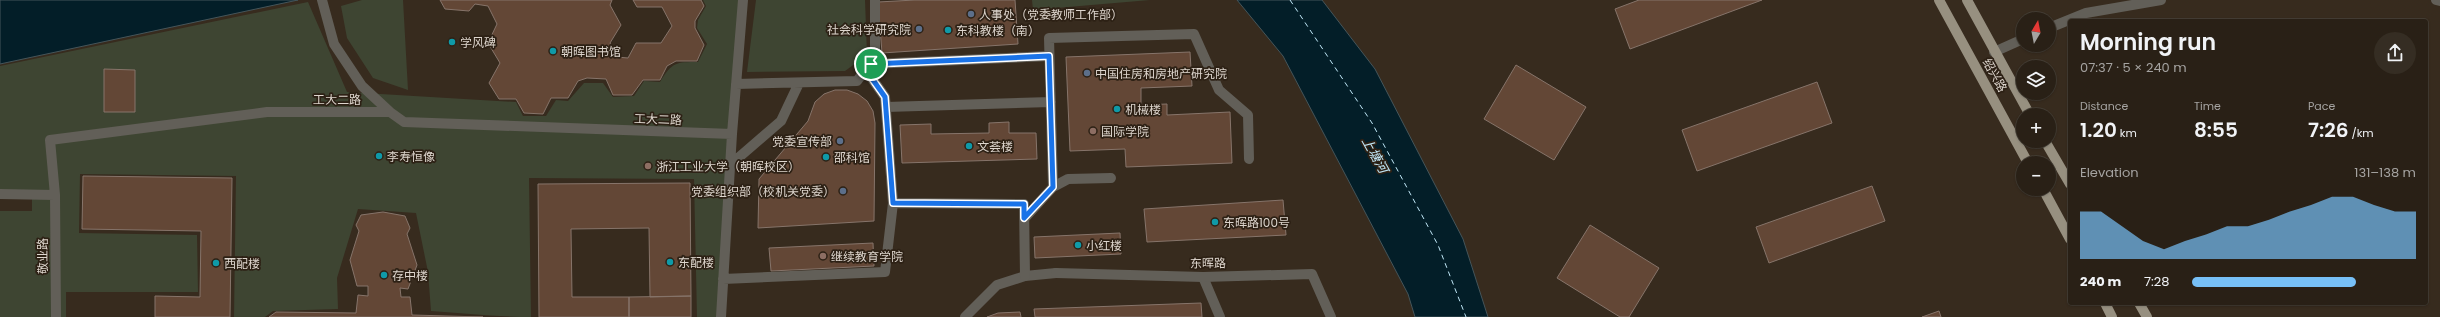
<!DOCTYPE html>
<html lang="en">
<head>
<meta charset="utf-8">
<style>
	body { margin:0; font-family:Poppins,"Noto Sans SC",sans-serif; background:#352d23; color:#f1f3f6; height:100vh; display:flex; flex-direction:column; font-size:15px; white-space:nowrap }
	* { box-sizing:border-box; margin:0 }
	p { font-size:13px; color:#a5a3a1 }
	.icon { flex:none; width:22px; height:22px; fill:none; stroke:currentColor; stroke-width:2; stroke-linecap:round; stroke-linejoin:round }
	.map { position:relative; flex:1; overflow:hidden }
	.side { position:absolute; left:2068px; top:19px; width:360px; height:286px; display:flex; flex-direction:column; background:#292016; border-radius:4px; box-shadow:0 1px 3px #0004,0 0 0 1px #453e35 }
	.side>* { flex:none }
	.needle { width:26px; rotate:10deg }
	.tools { position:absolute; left:2016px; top:12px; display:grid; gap:8px }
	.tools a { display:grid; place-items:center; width:40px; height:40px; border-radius:50%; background:#292016; box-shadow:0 1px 3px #0004,0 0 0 1px #453e35; font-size:20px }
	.pin { position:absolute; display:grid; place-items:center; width:34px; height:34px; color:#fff; margin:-17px; border:2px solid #fff; border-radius:50%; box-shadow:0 1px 4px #0007 }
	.round { display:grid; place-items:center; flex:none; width:42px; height:42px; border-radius:21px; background:#352d23 }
	.overview { display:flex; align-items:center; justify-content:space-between; height:68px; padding:0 12px }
	h1 { font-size:22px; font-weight:600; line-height:30px }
	.metrics { display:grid; grid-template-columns:repeat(3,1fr); gap:6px; height:68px; padding:4px 12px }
	.metrics div { display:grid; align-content:center }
	.metrics b { font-size:20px; font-weight:600 }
	.metrics small { font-size:11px; font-weight:400 }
	.metrics p { font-size:11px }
	.chart { height:112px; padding:8px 12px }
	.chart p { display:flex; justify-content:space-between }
	.chart svg { width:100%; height:72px; margin-top:4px; fill:#77c0f7; opacity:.7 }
	ul { padding:0 12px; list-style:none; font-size:13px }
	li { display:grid; grid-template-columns:64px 48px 1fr; align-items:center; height:30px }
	li i { height:10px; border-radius:5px; background:#77c0f7 }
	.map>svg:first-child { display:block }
</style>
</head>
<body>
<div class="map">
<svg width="2440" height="317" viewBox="0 0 2440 317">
	<rect width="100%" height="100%" fill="#372b1e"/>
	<path fill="#3e4532" d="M362,0h41l5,90 -35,-12 -26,-40 -6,-32z
		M703,0h40l-22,317h-24l-3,-138 -165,-1 2,139c-34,0 -67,-4 -100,-6l-3,-39 -12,-59 -58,-4 -21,69 1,31 -65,2 -8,6h-31l2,-141 -156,-2 -1,59 118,2 1,57h-132v25h-66v-106h32v-16l-32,1v-130l308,-64 39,90 169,10 7,14h23l10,-16 12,1 16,-18h19l10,14 21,-1 10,-15 16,1c12,-20 16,-20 38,-20l9,-18 -10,-16 1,-8 8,-14z
		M756,0h109l2,55 -22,16 -98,1z
		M1032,0h118l-117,10z"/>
	<path fill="#031e28" stroke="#45555a" d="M0,0h298l-298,64z
		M1237,0h85l53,69 88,170 25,78h-73l-7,-23 -125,-238z"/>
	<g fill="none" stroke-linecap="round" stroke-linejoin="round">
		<path stroke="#c1e8f8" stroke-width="1" stroke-dasharray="5 4" stroke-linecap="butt" d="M1290,0l82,123 66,122 28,72"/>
	</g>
	<path fill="#634736" stroke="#86746a" d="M440,0h172l-2,5 11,20 -11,18 7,14 11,1 8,-15h25l11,-17 -10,-19h-25l-4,-7h68l3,6 -9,15v7l9,17 -7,16h-21l-9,5 -7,14h-17l-11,15h-19l-7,-16 -19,-1 -9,3 -10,17h-17l-8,16 -19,-1 -8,-14h-17l-10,-16 11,-20 -12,-20 9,-19 -9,-18 -13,-2 -6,7 -24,-2z
		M915,0h100l3,44 -136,9 -4,-51z
		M1639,0h123l-132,49 -15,-40z
		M1190,52l2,34 -51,2v17l26,-1v11l63,-3 2,51 -106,4 -1,-18 -55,2 -4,-94z
		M1516,65l70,42 -32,53 -70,-41z
		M104,69l31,1v42h-31z
		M1817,82l15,41 -135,48 -15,-41z
		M835,90h12l11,4 9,7 6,10 2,12 -1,98 -116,7 1,-49 49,-58 7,-19 9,-8z
		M1009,122v11h27l1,26 -135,4 -2,-38 31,-1v10l58,-1v-10z
		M83,176l149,2 -2,139h-75v-21l45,1 1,-66 -119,-2z
		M690,183l1,113 -41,1 -1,-69 -78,1 1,68h57v20h-90l-1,-133z
		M1872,186l13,35 -116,42 -13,-36z
		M1283,200l3,35 -139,7 -3,-33z
		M383,212l22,4 5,12 -3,6 10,31 -9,24 -8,-1 1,9h9l2,18 71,2h-214l7,-5 80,1 2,-18 10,1v-10h-11l-7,-26 9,-29 -3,-6 5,-10z
		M1590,225l69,43 -30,49h-9l-63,-39z
		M1120,233l1,21 -86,4 -1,-21z
		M873,243l1,23 -103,5 -2,-23z
		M691,296v21h-62v-20z
		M1201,303l1,14h-167l-1,-8z
		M1939,311l2,6h-19z
		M1020,312l1,5h-34l11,-4z"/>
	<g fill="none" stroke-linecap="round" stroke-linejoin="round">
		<path stroke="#625f58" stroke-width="10" d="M1203,277l17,40
			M965,317l32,-32 28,-9 31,-3"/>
		<path stroke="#625f58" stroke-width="10" d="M322,0l12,44 28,42 28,26
			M871,64l178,-8
			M866,70l19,27 8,106 131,1 1,72
			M736,84l121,-3 18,-24v-57
			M886,107l165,-5
			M730,165l51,-44 18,-38
			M1053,187l15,-8 43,-1
			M0,194l55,1 -5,-55 217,-28h123l14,10 328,12
			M55,195l1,122
			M1025,218l28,-31 -4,-149 145,-4 25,56 29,25 1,44
			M1056,273l147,4 109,-3 19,43
			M723,279l162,-7 8,-69
			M721,317l11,-183 11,-134"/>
		<path stroke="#625f58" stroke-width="10" d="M2436,0l4,1
			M2049,28l37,-15 75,-13
			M1994,52l29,-13"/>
		<path stroke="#979080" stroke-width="10" d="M1939,0l89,163
			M1967,0l63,115
			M2045,141l25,43
			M2043,189l27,50
			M2105,303l7,14
			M2139,303l8,14"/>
	</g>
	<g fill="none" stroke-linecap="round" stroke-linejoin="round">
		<g stroke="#fff" stroke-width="8">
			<path id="route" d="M1049,56l4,131 -29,31v-14l-131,-1 -8,-106 -19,-27 5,-6z"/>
		</g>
		<use href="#route" stroke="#1a73e8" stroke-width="5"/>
	</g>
	<g fill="#5c6f8a" stroke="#2d2115" stroke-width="1.5">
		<circle cx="971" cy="14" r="4"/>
		<circle cx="919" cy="29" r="4"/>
		<circle cx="1087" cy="73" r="4"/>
		<circle cx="840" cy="141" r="4"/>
		<circle cx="843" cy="191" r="4"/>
	</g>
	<g fill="#0f9aa8" stroke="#2d2115" stroke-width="1.5">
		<circle cx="948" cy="30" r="4"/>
		<circle cx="452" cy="42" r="4"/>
		<circle cx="553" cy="51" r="4"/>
		<circle cx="1117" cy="109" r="4"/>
		<circle cx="969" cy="146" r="4"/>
		<circle cx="379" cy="156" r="4"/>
		<circle cx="826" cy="157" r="4"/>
		<circle cx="1215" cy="222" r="4"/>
		<circle cx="1078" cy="245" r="4"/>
		<circle cx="670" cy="262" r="4"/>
		<circle cx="216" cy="263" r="4"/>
		<circle cx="384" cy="275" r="4"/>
	</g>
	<g fill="#8d6e63" stroke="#2d2115" stroke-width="1.5">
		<circle cx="1093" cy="131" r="4"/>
		<circle cx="648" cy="166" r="4"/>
		<circle cx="823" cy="256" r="4"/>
	</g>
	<g text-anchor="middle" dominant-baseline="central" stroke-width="3.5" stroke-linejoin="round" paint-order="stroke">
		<g font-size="12" fill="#ded6ce" stroke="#2d2115" text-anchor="start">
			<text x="979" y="14">人事处（党委教师工作部）</text>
			<text x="911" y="29" text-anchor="end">社会科学研究院</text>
			<text x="956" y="30">东科教楼（南）</text>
			<text x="460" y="42">学风碑</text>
			<text x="561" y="51">朝晖图书馆</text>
			<text x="1095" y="73">中国住房和房地产研究院</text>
			<text x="1125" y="109">机械楼</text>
			<text x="1101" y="131">国际学院</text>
			<text x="832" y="141" text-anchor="end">党委宣传部</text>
			<text x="977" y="146">文荟楼</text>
			<text x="387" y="156">李寿恒像</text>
			<text x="834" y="157">邵科馆</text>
			<text x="656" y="166">浙江工业大学（朝晖校区）</text>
			<text x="835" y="191" text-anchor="end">党委组织部（校机关党委）</text>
			<text x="1223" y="222">东晖路100号</text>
			<text x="1086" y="245">小红楼</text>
			<text x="831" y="256">继续教育学院</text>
			<text x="678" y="262">东配楼</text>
			<text x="224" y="263">西配楼</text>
			<text x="392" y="275">存中楼</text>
		</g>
		<g font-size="12" fill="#ded6ce" stroke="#2d2115">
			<text transform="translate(1995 75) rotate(61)">绍兴路</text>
			<text x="337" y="99">工大二路</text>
			<text transform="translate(658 119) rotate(2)">工大二路</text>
			<text transform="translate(42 256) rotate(-90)">敬业路</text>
			<text transform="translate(1208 263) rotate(-1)">东晖路</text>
		</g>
		<g font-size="13" font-style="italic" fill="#c1e8f8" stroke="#2d2115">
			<text transform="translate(1375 155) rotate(61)">上塘河</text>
		</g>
	</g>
</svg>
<div class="tools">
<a><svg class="needle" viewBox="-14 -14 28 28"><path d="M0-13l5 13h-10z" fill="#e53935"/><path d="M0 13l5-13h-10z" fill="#a5a3a1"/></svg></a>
<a><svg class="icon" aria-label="layers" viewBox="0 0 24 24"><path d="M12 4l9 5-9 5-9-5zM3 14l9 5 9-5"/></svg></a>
<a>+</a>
<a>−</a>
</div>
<div class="pin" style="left:871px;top:64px;background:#1e9e55"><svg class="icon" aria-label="arrive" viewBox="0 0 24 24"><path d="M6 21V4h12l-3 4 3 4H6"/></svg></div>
<section class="side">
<div class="overview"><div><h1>Morning run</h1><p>07:37 · 5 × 240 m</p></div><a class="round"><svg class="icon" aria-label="share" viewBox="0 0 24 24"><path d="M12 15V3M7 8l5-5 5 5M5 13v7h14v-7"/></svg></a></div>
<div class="metrics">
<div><p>Distance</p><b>1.20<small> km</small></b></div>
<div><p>Time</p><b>8:55</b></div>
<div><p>Pace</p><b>7:26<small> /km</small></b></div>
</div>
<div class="chart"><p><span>Elevation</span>131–138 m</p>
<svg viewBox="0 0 160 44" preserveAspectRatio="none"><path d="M0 44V15L10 15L20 24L30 33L40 38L50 33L60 29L70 24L80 24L90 20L100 15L110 11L120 6L130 6L140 11L150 15L160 15V44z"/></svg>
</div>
<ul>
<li><b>240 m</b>7:28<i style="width:73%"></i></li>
</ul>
</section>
</div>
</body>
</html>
